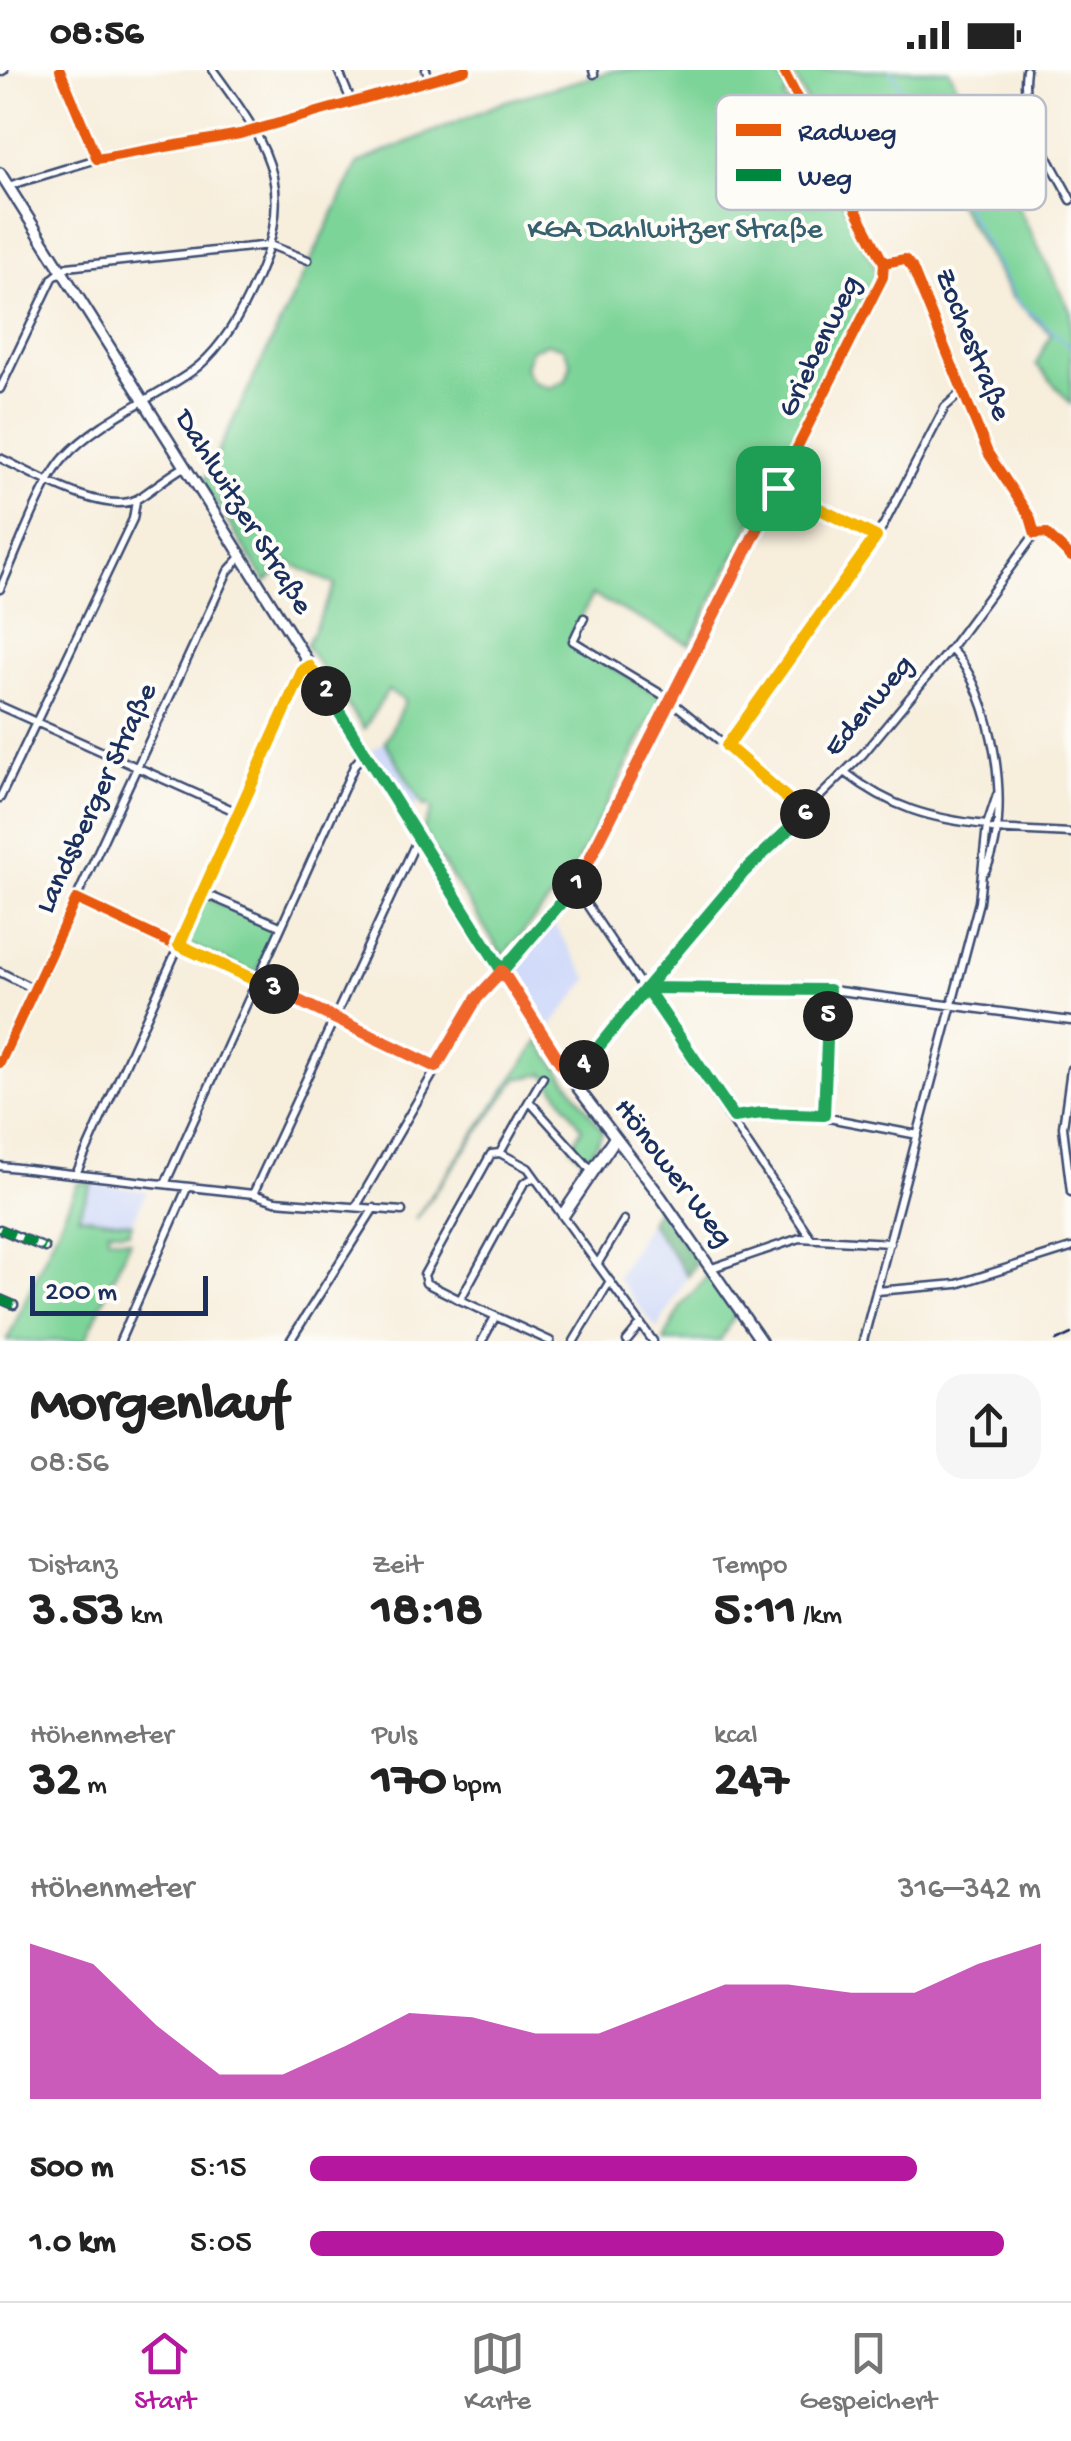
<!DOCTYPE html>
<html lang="de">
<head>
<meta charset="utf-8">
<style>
	body { margin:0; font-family:"Gochi Hand",sans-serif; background:#f6f6f6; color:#222; height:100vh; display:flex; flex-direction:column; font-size:38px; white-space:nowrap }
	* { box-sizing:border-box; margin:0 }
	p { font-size:32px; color:#767676 }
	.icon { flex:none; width:55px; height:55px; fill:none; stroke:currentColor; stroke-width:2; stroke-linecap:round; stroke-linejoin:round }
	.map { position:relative; height:1271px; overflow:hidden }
	.details { display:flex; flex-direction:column; background:#fff; flex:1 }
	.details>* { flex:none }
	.scale { position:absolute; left:30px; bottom:25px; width:178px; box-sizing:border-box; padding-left:10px; border:5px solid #1b2f5e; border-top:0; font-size:28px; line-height:35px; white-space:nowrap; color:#1b2f5e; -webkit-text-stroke:8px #fdfcf7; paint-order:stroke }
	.pin { position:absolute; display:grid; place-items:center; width:85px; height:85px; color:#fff; margin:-42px; border-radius:20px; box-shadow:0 5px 15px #0006 }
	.km { position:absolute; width:50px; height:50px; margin:-25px; border-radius:50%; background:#222; color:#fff; font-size:28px; line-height:50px; text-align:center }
	.round { display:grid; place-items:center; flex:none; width:105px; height:105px; border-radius:30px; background:#f6f6f6 }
	.summary { display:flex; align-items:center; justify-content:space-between; height:170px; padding:0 30px }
	h1 { font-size:55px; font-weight:800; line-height:75px }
	.figures { display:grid; grid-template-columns:repeat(3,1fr); gap:15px; height:170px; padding:10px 30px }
	.figures div { display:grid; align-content:center }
	.figures b { font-size:50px; font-weight:800 }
	.figures small { font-size:28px; font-weight:400 }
	.figures p { font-size:28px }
	.chart { height:280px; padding:20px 30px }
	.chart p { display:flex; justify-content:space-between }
	.chart svg { width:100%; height:180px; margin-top:10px; fill:#b5179e; opacity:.7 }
	ul { padding:0 30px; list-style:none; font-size:32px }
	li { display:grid; grid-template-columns:160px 120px 1fr; align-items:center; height:75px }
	li i { height:25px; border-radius:12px; background:#b5179e }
	.status { display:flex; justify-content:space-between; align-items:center; height:70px; padding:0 50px; background:#fff; direction:ltr }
	.status svg { height:28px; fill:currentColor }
	.tab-bar { display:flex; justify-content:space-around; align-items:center; height:140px; border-top:2px solid #e0e0e0; background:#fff; font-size:28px; color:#767676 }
	.tab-bar a { display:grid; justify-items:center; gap:5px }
	.tab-bar .current { color:#b5179e }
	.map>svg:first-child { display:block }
</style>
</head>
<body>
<div class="status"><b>08:56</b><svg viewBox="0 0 49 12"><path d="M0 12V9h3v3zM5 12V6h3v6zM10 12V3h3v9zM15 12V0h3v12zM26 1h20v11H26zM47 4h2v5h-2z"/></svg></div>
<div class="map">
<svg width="1071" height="1271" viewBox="0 0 1071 1271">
	<rect width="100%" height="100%" fill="#fdfcf7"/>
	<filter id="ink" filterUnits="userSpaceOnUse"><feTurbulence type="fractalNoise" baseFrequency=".01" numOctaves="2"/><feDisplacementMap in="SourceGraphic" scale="20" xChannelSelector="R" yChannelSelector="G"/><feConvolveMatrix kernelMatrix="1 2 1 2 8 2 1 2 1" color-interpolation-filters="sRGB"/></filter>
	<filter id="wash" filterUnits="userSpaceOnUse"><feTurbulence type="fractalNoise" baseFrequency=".0048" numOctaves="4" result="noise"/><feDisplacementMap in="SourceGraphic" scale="40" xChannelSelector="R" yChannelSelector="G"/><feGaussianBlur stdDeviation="2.25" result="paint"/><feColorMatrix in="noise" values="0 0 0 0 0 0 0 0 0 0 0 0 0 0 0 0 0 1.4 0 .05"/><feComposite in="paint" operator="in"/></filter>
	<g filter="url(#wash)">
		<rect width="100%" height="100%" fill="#f7eedc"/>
		<path fill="#d0daf9" d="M385,672l36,60 -12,8 -37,-60z
			M551,850l38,59 -39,49 -40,-60z
			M92,1114l55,7 -15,32 -55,-6z
			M649,1151l39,55 -31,53 -40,-51z"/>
		<path fill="#7dd498" stroke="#4c827b" stroke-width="2.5" fill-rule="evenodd" d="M616,0h161l11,23 -4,3 3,7 5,-1 86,171 -188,371 -98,-49 -23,47 93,55 -87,170 -5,1 1,7 -68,81 -81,-125 10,-21 -5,-6 -3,3 -39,-65 20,-41 -17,-11 -24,39 -58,-83 29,-61 -47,-23 -22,20 -63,-99 155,-320 148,-62zM547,273l17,5 7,15 -5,17 -16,8 -18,-7 -7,-14 6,-17z
			M792,0h157l122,242v92l-35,-40 15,-30 -39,-37 -106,-184 -76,39z
			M203,826l72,31 -19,47 -73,-32z
			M539,971l64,90 -17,32 -15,-16 11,-19 -37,-54 -28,5 -102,140z
			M78,1113l14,1 -14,32 54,7 -3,9 -21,-2v7l22,3 -45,101h-78z
			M711,1202l24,42 -15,27h-56l17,-35z"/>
		<path fill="#66b680" stroke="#40726f" stroke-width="2.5" d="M659,1135l39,54 -10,17 -39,-55z"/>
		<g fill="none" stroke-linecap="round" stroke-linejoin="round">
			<path stroke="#82b3ee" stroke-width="2.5" d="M891,0l126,231 54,46"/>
		</g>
	</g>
	<g filter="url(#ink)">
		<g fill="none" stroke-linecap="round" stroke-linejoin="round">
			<g stroke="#3c4c71" stroke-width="11">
				<path id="street" d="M60,0l37,89
					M338,0l14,33
					M426,0l4,10
					M593,0l1,4
					M1026,0c-7,48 24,89 45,130
					M0,2l4,-2
					M8,116l89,-27 143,-25 226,-64
					M884,193l21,-4 7,8 76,186 42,64 5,17
					M0,319l53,-111 14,-11 203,-22 38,15
					M0,388c30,14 107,60 139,40 15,-10 29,-22 45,-31
					M778,417l98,50
					M1035,464l11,-1 25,24
					M0,519c16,-34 41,-105 64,-131 33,-37 87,-58 127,-86 27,-19 45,-49 59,-79 48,-100 25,-139 -37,-223
					M584,548l-11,23 93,56 141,114
					M950,579c44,40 64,170 35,222
					M0,636l237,106
					M727,676l156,-220 62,-119 18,-16
					M846,703c45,35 85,46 141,52
					M0,728l133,-279 3,-18
					M992,759l79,4
					M575,817l235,350
					M201,822l79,34
					M76,829l360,168
					M0,902l34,17
					M648,918l160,-1 263,34
					M0,993l228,-492 13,-14
					M1071,999l-8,58 8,65
					M571,1009l173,-208 119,-117 87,-105 85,-115
					M529,1031l14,-24
					M823,1045l6,-125
					M733,1047l64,-5 121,23
					M500,1083l28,15 125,173
					M500,1083l29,-52 62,69
					M0,1096l253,28 22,7 127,10
					M76,1104l227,-504 6,-5
					M533,1108l-9,5 -64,117 90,41
					M165,1114l190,-420 10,-11
					M253,1124l165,-356
					M357,1135l120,-207 104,-121 302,-600 1,-14 -101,-193
					M561,1144l52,-77
					M564,1148l52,-77
					M0,1159l45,19
					M598,1193l26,-43
					M712,1198l88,-30 90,5
					M877,1221l80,-7 114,-36
					M0,1229l14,6
					M460,1230l-34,-17 -2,-8 67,-121 9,-1
					M120,1271l67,-153
					M290,1271l84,-133
					M482,1271l12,-22
					M574,1271l36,-60
					M627,1271l14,-17
					M863,1271l116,-439 8,-77 10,-30"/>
			</g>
			<g stroke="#3c4c71" stroke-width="14">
				<path id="secondary" d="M0,103l571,906 90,118 100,144"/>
			</g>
			<use href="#street" stroke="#fff" stroke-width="6"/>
			<use href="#secondary" stroke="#fff" stroke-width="9"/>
			<path stroke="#1b2f5e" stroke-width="2.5" d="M1056,1271l15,-7"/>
			<path stroke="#00873e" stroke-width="8" stroke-dasharray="15 8" stroke-linecap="butt" d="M0,1159l45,19
				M0,1229l14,6"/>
			<g stroke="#fdfcf7" stroke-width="16">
				<path id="cycleway" d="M60,0l37,89 143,-25 226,-64
					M884,193l21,-4 7,8 76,186 42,64 5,17 11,-1 25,24
					M0,993l76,-164 360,168 41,-69 104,-121 302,-600 1,-14 -101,-193"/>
			</g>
			<use href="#cycleway" stroke="#e8590c" stroke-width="10"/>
		</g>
	</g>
	<g fill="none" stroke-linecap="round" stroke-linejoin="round" filter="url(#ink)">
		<g stroke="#fff" stroke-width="20">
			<path id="split-1" d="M577,814l201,-396"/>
		</g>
		<g stroke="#fff" stroke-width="20">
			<path id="split-2" d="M326,621l176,280 75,-87"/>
		</g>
		<g stroke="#fff" stroke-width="20">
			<path id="split-3" d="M274,919l-95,-44 124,-275 6,-4 17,25"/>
		</g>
		<g stroke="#fff" stroke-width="20">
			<path id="split-4" d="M274,919l162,78 41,-69 25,-27 69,108 13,-14"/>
		</g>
		<g stroke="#fff" stroke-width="20">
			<path id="split-5" d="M584,995l62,-77 88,129 28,-4 62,2 4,-99"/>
		</g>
		<g stroke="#fff" stroke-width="20">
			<path id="split-6" d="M805,744l-61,58 -98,116 183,2 -1,26"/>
		</g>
		<g stroke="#fff" stroke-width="20">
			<path id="split-7" d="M778,418l98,49 -149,209 78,68"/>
		</g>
		<use href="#split-1" stroke="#f0652b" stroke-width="12"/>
		<use href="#split-2" stroke="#22a559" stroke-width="12"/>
		<use href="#split-3" stroke="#f5b400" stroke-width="12"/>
		<use href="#split-4" stroke="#f0652b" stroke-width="12"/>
		<use href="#split-5" stroke="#22a559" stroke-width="12"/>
		<use href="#split-6" stroke="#22a559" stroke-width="12"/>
		<use href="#split-7" stroke="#f5b400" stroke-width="12"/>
	</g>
	<g text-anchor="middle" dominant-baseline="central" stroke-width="8" stroke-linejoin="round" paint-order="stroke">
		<g font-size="30" fill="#38616f" stroke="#fdfcf7">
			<text x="675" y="161">KGA Dahlwitzer Straße</text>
		</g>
		<g font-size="30" fill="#1b2f5e" stroke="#fdfcf7">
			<text transform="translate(971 275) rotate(68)">Zochestraße</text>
			<text transform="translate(821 277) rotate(-64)">Griebenweg</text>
			<text transform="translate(242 443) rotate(58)">Dahlwitzer Straße</text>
			<text transform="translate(870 637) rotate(-50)">Edenweg</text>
			<text transform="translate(98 729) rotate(-65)">Landsberger Straße</text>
			<text transform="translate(672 1104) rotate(53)">Hönower Weg</text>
		</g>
	</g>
	<rect x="716" y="25" width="330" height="115" rx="15" fill="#fdfcf7" stroke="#b9bec9" stroke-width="2.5"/>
	<rect x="736" y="54" width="45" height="12" fill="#e8590c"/>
	<rect x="736" y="99" width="45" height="12" fill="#00873e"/>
	<g font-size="28" fill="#1b2f5e">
		<text x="798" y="70">Radweg</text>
		<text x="798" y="115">Weg</text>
	</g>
</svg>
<div class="scale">200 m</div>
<div class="pin" style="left:778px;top:418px;background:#1e9e55"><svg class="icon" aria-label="arrive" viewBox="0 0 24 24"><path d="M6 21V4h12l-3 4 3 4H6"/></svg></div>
<b class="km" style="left:577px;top:814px">1</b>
<b class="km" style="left:326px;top:621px">2</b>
<b class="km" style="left:274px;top:919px">3</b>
<b class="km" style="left:584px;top:995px">4</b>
<b class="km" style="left:828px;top:946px">5</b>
<b class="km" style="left:805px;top:744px">6</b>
</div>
<section class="details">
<div class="summary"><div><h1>Morgenlauf</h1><p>08:56</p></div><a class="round"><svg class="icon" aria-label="share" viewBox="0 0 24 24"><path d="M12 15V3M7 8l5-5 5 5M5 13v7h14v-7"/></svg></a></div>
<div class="figures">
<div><p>Distanz</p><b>3.53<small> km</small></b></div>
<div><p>Zeit</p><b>18:18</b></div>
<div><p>Tempo</p><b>5:11<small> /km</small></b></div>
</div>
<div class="figures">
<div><p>Höhenmeter</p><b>32<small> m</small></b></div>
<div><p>Puls</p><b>170<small> bpm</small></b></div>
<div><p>kcal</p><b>247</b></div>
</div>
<div class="chart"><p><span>Höhenmeter</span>316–342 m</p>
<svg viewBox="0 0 160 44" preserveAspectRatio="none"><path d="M0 44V6L10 11L20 26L30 38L40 38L50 31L60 23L70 24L80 28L90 28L100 22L110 16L120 16L130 18L140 18L150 11L160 6V44z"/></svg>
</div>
<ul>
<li><b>500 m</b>5:15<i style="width:83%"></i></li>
<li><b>1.0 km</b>5:05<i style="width:95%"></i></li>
</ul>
</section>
<nav class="tab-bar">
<a class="current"><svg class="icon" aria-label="home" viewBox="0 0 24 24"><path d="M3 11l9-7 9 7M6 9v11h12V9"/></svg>Start</a>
<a><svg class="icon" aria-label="map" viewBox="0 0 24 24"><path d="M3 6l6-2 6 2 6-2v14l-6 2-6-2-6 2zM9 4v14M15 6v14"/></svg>Karte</a>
<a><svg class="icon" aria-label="saved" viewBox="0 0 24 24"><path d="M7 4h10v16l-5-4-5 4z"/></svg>Gespeichert</a>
</nav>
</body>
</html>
